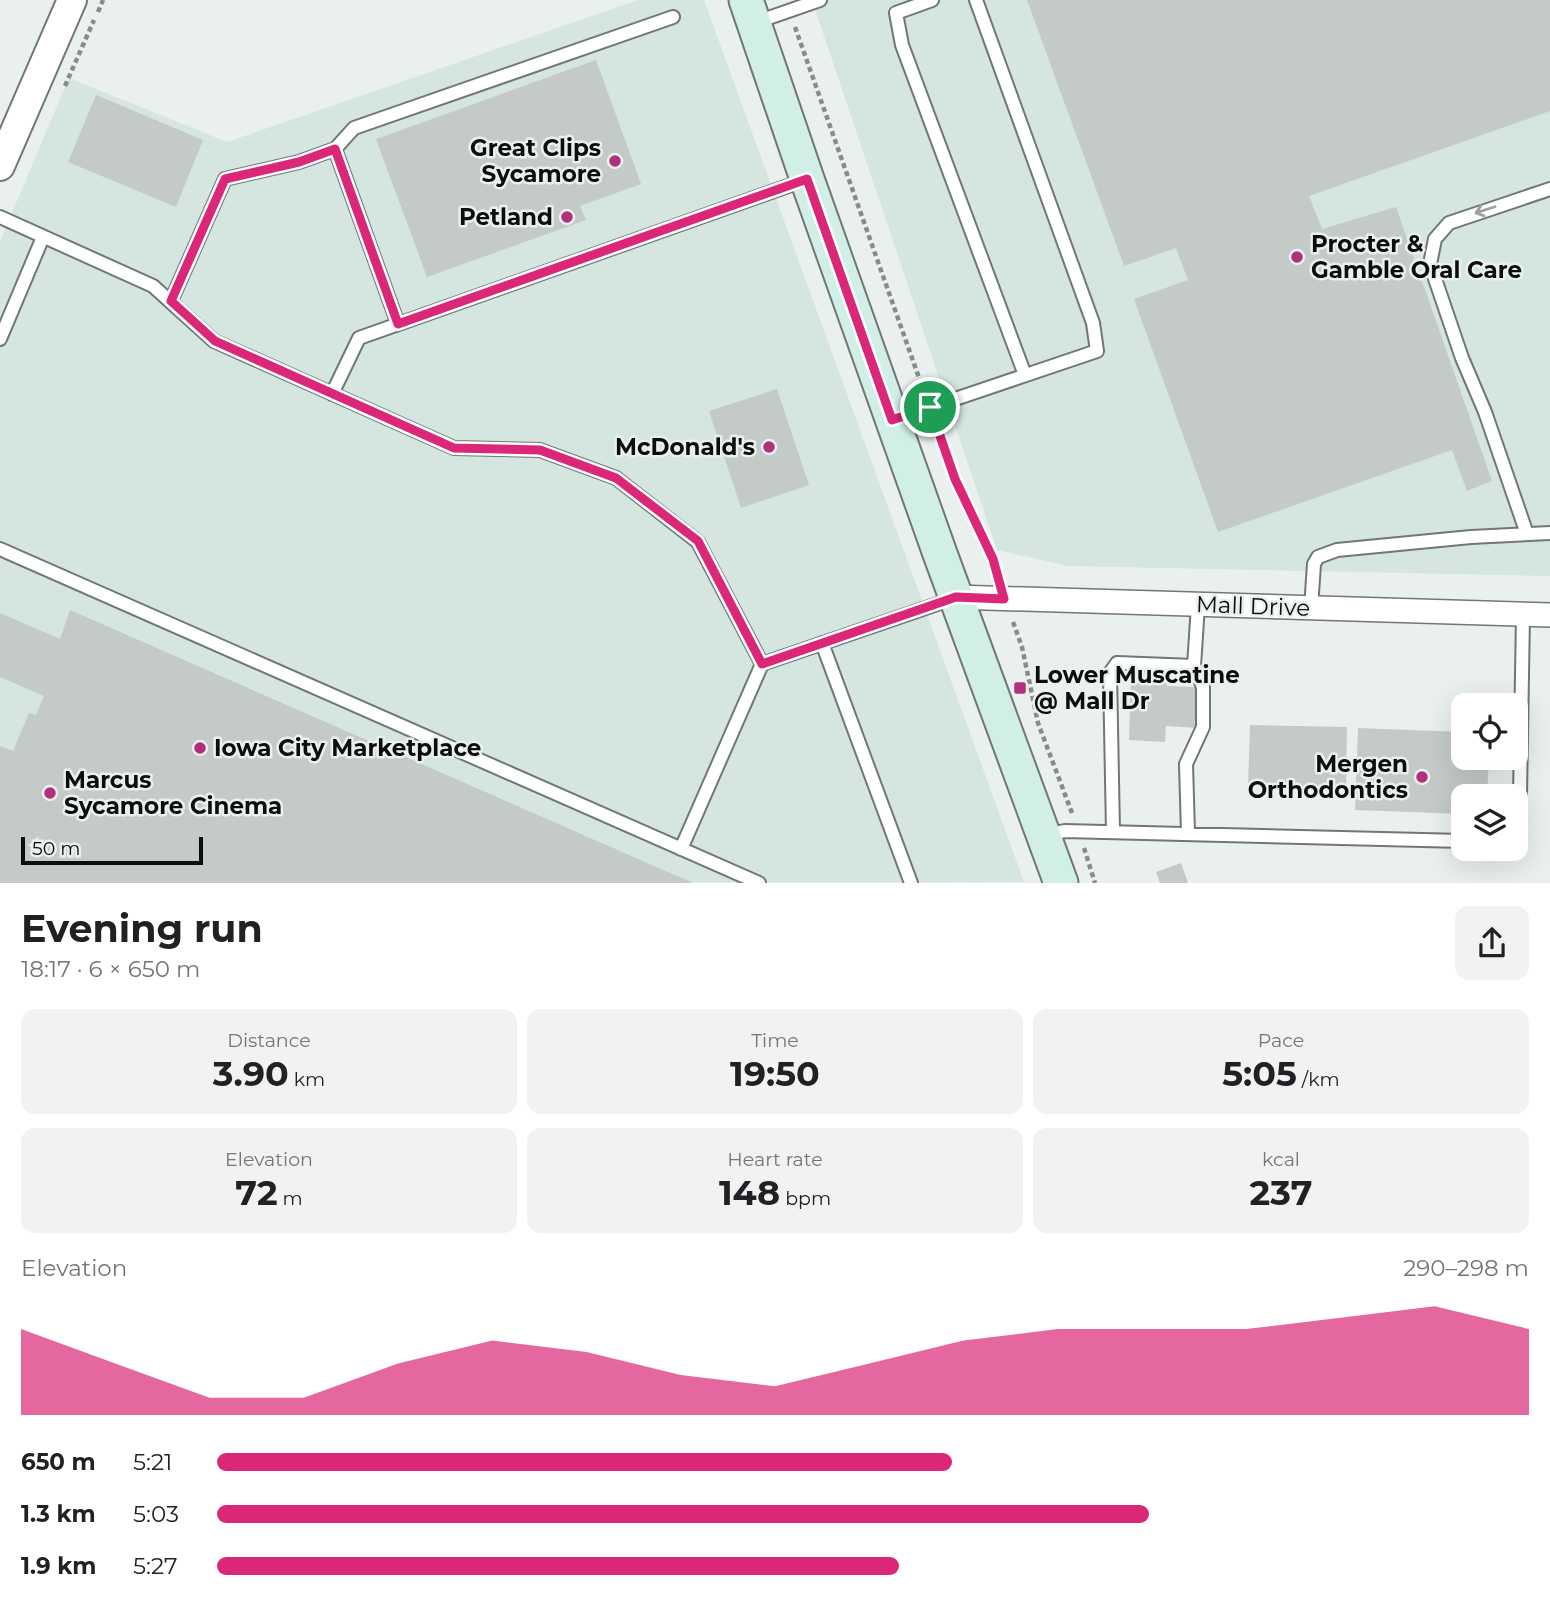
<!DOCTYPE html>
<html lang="en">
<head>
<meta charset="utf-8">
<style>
	body { margin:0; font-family:Montserrat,sans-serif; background:#f2f2f2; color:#202124; height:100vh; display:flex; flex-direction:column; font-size:26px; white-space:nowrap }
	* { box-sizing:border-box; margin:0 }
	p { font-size:23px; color:#757577 }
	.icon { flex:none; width:38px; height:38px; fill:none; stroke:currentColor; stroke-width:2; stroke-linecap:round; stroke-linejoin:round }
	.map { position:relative; height:883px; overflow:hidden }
	.drawer { display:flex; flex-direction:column; background:#fff; flex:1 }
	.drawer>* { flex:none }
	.tools { position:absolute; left:1451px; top:693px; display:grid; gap:14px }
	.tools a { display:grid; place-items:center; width:77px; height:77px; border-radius:14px; background:#fff; box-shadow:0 7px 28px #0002; font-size:35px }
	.scale { position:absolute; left:21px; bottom:18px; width:182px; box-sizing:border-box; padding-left:7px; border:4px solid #0c0e0d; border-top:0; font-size:19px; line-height:24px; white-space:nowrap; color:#0c0e0d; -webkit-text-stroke:5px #e9f0ed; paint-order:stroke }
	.pin { position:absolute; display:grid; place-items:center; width:60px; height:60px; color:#fff; margin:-30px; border:4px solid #fff; border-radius:50%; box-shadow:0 2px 7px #0007 }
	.round { display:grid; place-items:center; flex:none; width:74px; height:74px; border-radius:14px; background:#f2f2f2 }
	.headline { display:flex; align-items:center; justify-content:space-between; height:119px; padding:0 21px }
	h1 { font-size:38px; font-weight:700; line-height:52px }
	.metrics { display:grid; grid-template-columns:repeat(3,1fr); gap:10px; height:119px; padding:7px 21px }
	.metrics div { display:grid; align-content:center; border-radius:14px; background:#f2f2f2; text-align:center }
	.metrics b { font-size:35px; font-weight:700 }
	.metrics small { font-size:19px; font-weight:400 }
	.metrics p { font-size:19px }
	.chart { height:196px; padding:14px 21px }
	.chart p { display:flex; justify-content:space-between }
	.chart svg { width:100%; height:126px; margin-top:7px; fill:#db2777; opacity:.7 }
	ul { padding:0 21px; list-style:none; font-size:23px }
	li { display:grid; grid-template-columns:112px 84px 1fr; align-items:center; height:52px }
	li i { height:18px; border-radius:9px; background:#db2777 }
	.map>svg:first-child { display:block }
</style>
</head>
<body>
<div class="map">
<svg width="1550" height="883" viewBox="0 0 1550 883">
	<rect width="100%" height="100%" fill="#e9f0ed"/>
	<path fill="#d5e5df" d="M638,0h66l320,882 -1024,1v-642l69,-163 158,64z
		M812,0h738v576l-482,-10 -71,-16z"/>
	<path fill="#c3cac8" d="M1027,0h523v111l-241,85 13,33 74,-22 96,274 -25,10 -15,-41 -234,82 -84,-233 54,-19 -12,-32 -52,18z
		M596,60l45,124 -61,22 6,14 -159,57 -51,-138z
		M96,95l107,45 -27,67 -108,-45z
		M777,389l32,96 -68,23 -32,-97z
		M70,610l623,273h-693v-137l13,5 16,-38 7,2 8,-19 -44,-19v-64l60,26z
		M1131,671l36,1v14l31,1 -1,41 -31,-2 -1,16 -36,-2z
		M1250,725l97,2 -1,61 -98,-2z
		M1358,728l105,4v26h26l-2,38h-24v18l-108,-4z
		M1181,863l7,20h-28l-4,-11z"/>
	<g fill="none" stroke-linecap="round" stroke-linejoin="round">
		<g stroke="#717775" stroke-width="16">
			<path id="service" d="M932,0l-36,13 6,32 123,330
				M754,23l66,-23
				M335,149l19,-21 319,-111
				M0,217l153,69 61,55 240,107 86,2 76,28 82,64 64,122
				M171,301l54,-122 74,-17 36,-13 63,175
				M0,339l43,-102
				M332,394l27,-56 446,-158
				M893,420l204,-69 -4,-28 -117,-323
				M1527,534l-42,-122 -23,-54 -32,-94 5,-25 14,-16 101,-34
				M0,549l759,334
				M1311,608l3,-44 4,-7 19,-7 134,-13 79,-4
				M822,643l89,240
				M1516,814l4,-19 3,-180
				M1113,832l-3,-159 7,-10 77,3 4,-61
				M1188,833l-2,-69 17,-37v-40l-9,-22
				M1044,835l21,-4 398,10
				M681,849l81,-185 193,-66"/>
		</g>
		<g stroke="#717775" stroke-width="26">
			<path id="minor" d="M955,597l595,18"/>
		</g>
		<g stroke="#717775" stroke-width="32">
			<path id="tertiary" d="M0,166l72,-166"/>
		</g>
		<g stroke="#717775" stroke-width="37">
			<path id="secondary" d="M746,0l61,179 132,372 122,332"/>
		</g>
		<path stroke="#878c8a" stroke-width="4.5" stroke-dasharray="5 3.5" stroke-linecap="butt" d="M98,12l5,-12
			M795,27l129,365
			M65,86l29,-66
			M935,423l20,56 38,80 5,18
			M1013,622l9,25 16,76 34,90
			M1084,848l11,35"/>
		<use href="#service" stroke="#fff" stroke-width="12"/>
		<use href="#minor" stroke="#fff" stroke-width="23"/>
		<use href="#tertiary" stroke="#fff" stroke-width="28"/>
		<use href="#secondary" stroke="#d1efe6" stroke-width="33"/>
	</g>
	<defs><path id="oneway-shaft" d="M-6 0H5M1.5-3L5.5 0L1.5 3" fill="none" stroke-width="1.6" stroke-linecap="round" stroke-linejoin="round" transform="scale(1.75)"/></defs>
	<use stroke="#9e9f9e" href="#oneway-shaft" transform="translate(1485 210) rotate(162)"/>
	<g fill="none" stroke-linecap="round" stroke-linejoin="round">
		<g stroke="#fff" stroke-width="14">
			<path id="route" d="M335,149l63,175 409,-145 85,241 38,-13 25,72 38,80 11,40 -48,-2 -194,67 -64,-123 -82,-63 -76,-28 -86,-2 -239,-107 -44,-40 54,-122 74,-17z"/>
		</g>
		<use href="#route" stroke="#db2777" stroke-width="9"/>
	</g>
	<g fill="#b0307d" stroke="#e9f0ed" stroke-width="2.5">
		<circle cx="615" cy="161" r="7"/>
		<circle cx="567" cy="217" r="7"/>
		<circle cx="1297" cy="257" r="7"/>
		<circle cx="769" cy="447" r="7"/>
		<rect x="1013" y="681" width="14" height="14" rx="3.5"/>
		<circle cx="200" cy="748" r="7"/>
		<circle cx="1422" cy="777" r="7"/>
		<circle cx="50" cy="793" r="7"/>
	</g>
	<g text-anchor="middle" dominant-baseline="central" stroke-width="5" stroke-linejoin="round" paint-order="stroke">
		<g font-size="23" font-weight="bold" fill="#0c0e0d" stroke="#e9f0ed" text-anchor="end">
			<text x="601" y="148">Great Clips<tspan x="601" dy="26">Sycamore</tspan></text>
			<text x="553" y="217">Petland</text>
			<text x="1311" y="244" text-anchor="start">Procter &amp;<tspan x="1311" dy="26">Gamble Oral Care</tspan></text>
			<text x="755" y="447">McDonald's</text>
			<text x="1034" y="675" text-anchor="start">Lower Muscatine<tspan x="1034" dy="26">@ Mall Dr</tspan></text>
			<text x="214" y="748" text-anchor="start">Iowa City Marketplace</text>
			<text x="1408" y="764">Mergen<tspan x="1408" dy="26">Orthodontics</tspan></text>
			<text x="64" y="780" text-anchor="start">Marcus<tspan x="64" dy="26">Sycamore Cinema</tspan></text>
		</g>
		<g font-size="23" fill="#0c0e0d" stroke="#e9f0ed">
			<text transform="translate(1253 606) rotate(2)">Mall Drive</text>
		</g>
	</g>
</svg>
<div class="tools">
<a><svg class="icon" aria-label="locate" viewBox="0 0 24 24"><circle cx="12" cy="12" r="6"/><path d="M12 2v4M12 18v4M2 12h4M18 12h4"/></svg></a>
<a><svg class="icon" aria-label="layers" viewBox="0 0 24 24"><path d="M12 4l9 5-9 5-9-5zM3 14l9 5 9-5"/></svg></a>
</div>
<div class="scale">50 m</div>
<div class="pin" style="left:930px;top:407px;background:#1e9e55"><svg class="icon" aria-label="arrive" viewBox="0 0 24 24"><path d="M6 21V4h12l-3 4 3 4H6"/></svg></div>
</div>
<section class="drawer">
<div class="headline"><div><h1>Evening run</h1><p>18:17 · 6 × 650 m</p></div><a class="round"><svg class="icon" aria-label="share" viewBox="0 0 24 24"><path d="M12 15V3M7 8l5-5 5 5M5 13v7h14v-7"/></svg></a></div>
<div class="metrics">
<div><p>Distance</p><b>3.90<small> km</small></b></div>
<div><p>Time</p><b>19:50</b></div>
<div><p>Pace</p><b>5:05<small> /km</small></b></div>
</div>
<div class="metrics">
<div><p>Elevation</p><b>72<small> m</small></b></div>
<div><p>Heart rate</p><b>148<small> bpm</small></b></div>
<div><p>kcal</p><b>237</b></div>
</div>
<div class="chart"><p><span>Elevation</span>290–298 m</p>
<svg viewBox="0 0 160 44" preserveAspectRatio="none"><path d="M0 44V14L10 26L20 38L30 38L40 26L50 18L60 22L70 30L80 34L90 26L100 18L110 14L120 14L130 14L140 10L150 6L160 14V44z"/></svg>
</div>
<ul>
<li><b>650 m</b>5:21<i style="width:56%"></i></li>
<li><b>1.3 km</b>5:03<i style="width:71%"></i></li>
<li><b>1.9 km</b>5:27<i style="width:52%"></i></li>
</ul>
</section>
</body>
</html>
